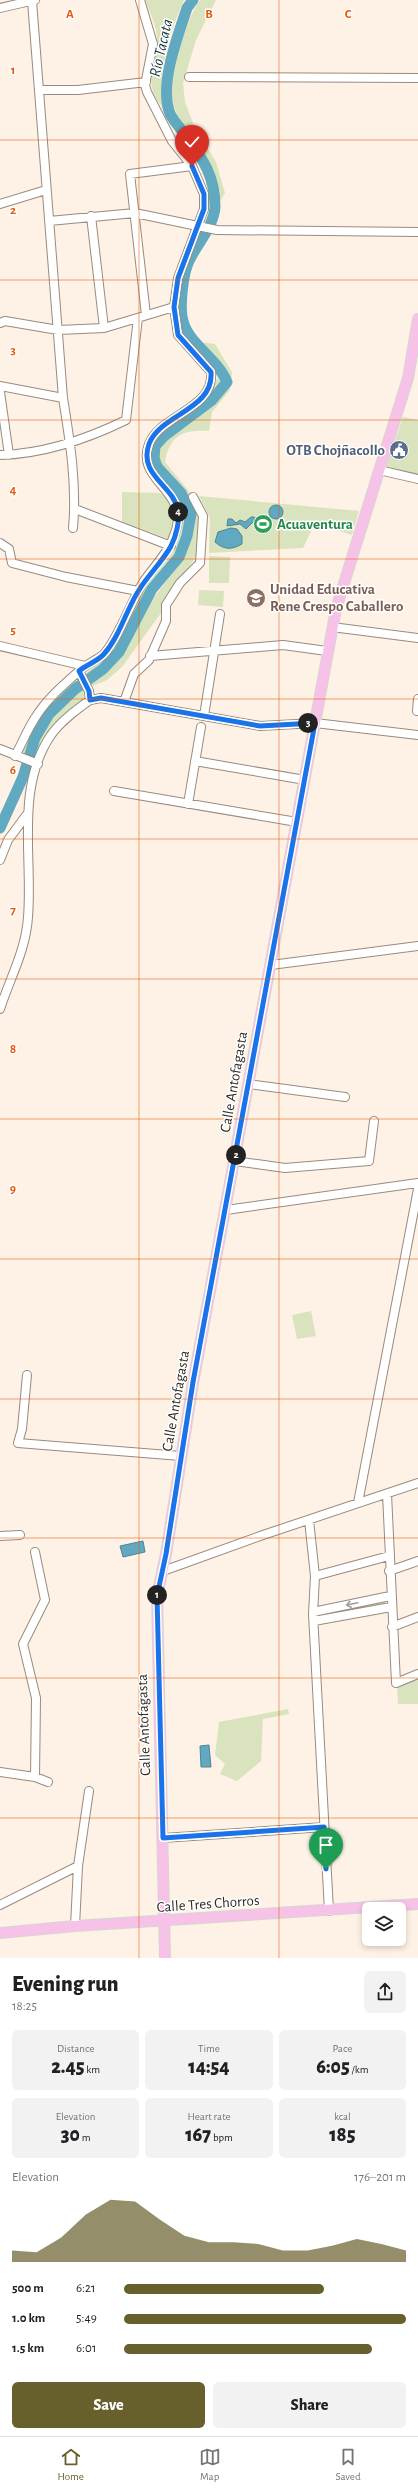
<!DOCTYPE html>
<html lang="en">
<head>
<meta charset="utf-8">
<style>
	body { margin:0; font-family:"Alegreya Sans",sans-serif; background:#f2f2f2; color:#202124; height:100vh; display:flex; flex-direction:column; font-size:15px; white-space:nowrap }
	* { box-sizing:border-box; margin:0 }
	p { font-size:13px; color:#757577 }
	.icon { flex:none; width:22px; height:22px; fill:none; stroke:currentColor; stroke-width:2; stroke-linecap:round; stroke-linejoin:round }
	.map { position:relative; height:1958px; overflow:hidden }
	.details { display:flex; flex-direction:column; background:#fff; flex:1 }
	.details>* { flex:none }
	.buttons { position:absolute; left:362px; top:1902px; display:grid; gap:8px }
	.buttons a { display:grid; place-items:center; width:44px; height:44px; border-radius:6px; background:#fff; box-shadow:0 2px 6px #0003; font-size:20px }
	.pin { position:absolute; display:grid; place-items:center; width:34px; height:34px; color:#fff; margin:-41px -17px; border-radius:50% 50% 50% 0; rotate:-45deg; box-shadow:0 0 4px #0007 }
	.pin .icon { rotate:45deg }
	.km { position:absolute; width:20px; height:20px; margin:-10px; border-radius:50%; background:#222; color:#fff; font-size:11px; line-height:20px; text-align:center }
	.round { display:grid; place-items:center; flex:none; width:42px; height:42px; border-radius:6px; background:#f2f2f2 }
	.head { display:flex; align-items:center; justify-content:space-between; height:68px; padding:0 12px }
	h1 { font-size:22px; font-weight:800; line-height:30px }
	.metrics { display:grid; grid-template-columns:repeat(3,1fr); gap:6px; height:68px; padding:4px 12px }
	.metrics div { display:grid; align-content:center; border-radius:6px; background:#f2f2f2; text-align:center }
	.metrics b { font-size:20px; font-weight:800 }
	.metrics small { font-size:11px; font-weight:400 }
	.metrics p { font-size:11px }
	.chart { height:112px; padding:8px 12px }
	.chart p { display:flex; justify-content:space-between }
	.chart svg { width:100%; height:72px; margin-top:4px; fill:#67602c; opacity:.7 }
	.primary-button { display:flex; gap:8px; margin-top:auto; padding:8px 12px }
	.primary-button a { flex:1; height:46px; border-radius:6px; background:#67602c; color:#fff; font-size:16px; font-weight:800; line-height:46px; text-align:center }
	.primary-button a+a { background:#f2f2f2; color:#202124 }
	ul { padding:0 12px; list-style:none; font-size:13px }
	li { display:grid; grid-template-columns:64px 48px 1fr; align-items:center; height:30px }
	li i { height:10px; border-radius:5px; background:#67602c }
	.dock { display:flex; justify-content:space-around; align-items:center; height:56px; border-top:1px solid #e0e0e0; background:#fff; font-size:11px; color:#757577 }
	.dock a { display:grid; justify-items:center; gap:2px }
	.dock .selected { color:#67602c }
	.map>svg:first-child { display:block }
</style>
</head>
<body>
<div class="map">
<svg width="418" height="1958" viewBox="0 0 418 1958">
	<rect width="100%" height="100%" fill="#fef1e5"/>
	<path fill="#d9e3be" d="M145,0h39c-15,33 -27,73 -20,109 -23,-27 -8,-37 -7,-67 1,-14 -7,-29 -12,-42z
		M200,0h16l-20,40 -13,43 2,19 9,24 22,36 9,31 -5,8c-3,-38 -25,-56 -43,-87 -14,-23 8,-93 23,-114z
		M181,325c4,6 7,12 12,18 8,10 26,21 29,34 6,24 -66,51 -70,75 -3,23 28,38 34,62 1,4 -1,10 -2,14 -5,29 -23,39 -36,62 -11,19 -18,41 -30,59 -9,13 -22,22 -33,31l-1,-3 4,-6 18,-14 37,-70 28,-36 7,-20 1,-18 -31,-53 6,-21 37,-28 18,-17 9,-17c-10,-20 -32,-29 -37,-52z
		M199,342l16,2 17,28 -2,18 -18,22 -3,19c-25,-1 -39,3 -44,31l23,28 15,27 -6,39 -33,44 -3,13 -39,54 -15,13 -17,7 -2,-4 33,-29 23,-43 40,-54 7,-19 5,-21 -13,-25 -23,-25 -3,-15 5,-10 52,-39 15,-22 -7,-15z
		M403,417l15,3v55l-32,-7z
		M122,492l37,1 9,5c6,15 6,25 1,41l-47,-17z
		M199,496l160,15 -7,24 -37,-12 -12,25 -94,5 1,-35z
		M209,556l21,1 -1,26h-20z
		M199,590l25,1 -1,16 -25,-2z
		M76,680l3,3c-25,23 -42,39 -53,72l-6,-2 11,-26 13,-17z
		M83,689l3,5 -1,5c-28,19 -36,32 -48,63l-5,-4c10,-30 25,-51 51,-69z
		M311,1311l5,25 -19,3 -5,-24z
		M385,1600l1,5 -68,14 -1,-5z
		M418,1677v27h-20l-1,-19z
		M288,1709l1,5 -26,5 -2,42 -24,20 -17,-7 5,-10 -10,-9 4,-33z"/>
	<path fill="#60a9c0" stroke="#528392" d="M269 512a7 7 0 1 1 14 0a7 7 0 1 1-14 0Z
		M264,516l3,2 -5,11 -4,-1 -5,-6 -7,7 -6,-5 -13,2 1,-7h4l4,4 4,-3 5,2 6,-5h3l3,5h4z
		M231,528l6,1 5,7v8c-10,6 -18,6 -27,-2l3,-10z
		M143,1541l2,11 -22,5 -3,-11z
		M209,1745l2,22h-10l-1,-21z"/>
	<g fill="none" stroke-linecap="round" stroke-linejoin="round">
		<path stroke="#60a9c0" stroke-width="11" d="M0,828l23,-51 12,-39 14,-24 26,-25 28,-20 16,-17 33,-63 27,-32 8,-21 4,-22 -10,-21 -24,-26 -3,-9 1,-12 9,-10 48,-36 15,-18c-10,-24 -39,-39 -44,-61 -4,-14 0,-50 7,-62 8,-16 24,-34 25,-52 0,-34 -14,-50 -33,-76 -4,-6 -11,-13 -13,-20 -9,-30 9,-75 18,-103l6,-8"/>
		<g stroke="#998b7d" stroke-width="10">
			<path id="minor" d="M32,1l31,397c7,43 14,87 10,130
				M0,8l35,-8
				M189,77l229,1
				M39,90h39l68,-8
				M0,204l46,-14
				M91,216l13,112
				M49,221l86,-8 82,17 201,2
				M146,315l-16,-141 62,-8
				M0,323l5,-2 53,9 46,-2 70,-21
				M0,386l63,12
				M0,392l9,63
				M0,455c44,-1 87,-16 126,-35l12,-102
				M379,470l39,9
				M75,509l96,37
				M0,543l9,6 3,14 54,14 72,14
				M332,627l86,11
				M0,646l85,20
				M150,656l133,-11 44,6
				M79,671l10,20 1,9 11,-2 159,28 55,-3 103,12
				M124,702l10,-28 15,-14 17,-39v-16l14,-22 20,-20 3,-47 -10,-19
				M417,711l1,-12
				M204,716l16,-102
				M0,749l38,15
				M15,756c7,-12 12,-26 20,-38 11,-18 27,-32 43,-46 7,-7 17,-11 25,-17 14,-13 29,-56 41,-74 12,-17 26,-30 32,-51 12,-41 -41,-49 -27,-86 12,-30 66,-35 62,-72l-33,-37 -4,-28 4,-29 26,-69v-15l-12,-28 -20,-25 -25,-49 -2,-7 8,-41 -13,-44
				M195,761l110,19
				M114,791l183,31
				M188,804l13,-77
				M0,860l8,-20 20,-27
				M271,965l147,-19
				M0,1009c10,-31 26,-59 28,-92 5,-60 -13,-129 23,-182 10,-14 25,-25 39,-35
				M249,1084l96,13
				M235,1161l50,7 84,-7 5,-40
				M226,1210l192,-27
				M27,1375l-5,54 -4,14 163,13
				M387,1494l9,189 22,-9
				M358,1503l60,-314
				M309,1520l6,56 -2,38 16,297
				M0,1536l20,-1
				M163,1571l100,-36 155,-52
				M389,1571l29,-10
				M315,1576l74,-20
				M313,1612l77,-16
				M314,1621l77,-14
				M392,1627l26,-10
				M0,1772l35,5 13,5
				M35,1777l1,-79 -13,-54 22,-44 -10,-48
				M163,1838l161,-11
				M0,1905l78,-39
				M75,1926l3,-60 11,-75"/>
		</g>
		<g stroke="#d6d5d3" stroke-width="12">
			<path id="major" d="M0,1933l75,-7 343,-22
				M165,1958l-8,-362 9,-42 27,-171 143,-774 72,-231 10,-59"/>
		</g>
		<use href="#minor" stroke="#fff" stroke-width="8"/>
		<use href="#major" stroke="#f7c2e8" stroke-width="10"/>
	</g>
	<defs><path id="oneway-shaft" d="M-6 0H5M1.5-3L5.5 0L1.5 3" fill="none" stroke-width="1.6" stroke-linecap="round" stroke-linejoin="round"/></defs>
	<use stroke="#a2a09d" href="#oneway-shaft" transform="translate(352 1604) rotate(168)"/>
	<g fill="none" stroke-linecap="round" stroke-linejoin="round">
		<g stroke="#fff" stroke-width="8">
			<path id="route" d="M192,166l12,28v15l-26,69 -4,29 4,28 33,37c3,38 -51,42 -62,72 -11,31 24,41 29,66 2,11 -2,26 -7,36 -8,15 -23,29 -32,44 -13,20 -19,46 -35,64 -6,7 -18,11 -25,17l10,20 1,9 11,-2 159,28 55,-3 -122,659 -27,172 -9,42 6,242 161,-11 2,42"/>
		</g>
		<use href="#route" stroke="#1a73e8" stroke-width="5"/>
	</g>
	<path fill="none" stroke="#e8590c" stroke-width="1" stroke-opacity="0.55" d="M139,0v1958M279,0v1958M0,140h418M0,280h418M0,420h418M0,559h418M0,699h418M0,839h418M0,979h418M0,1119h418M0,1259h418M0,1399h418M0,1538h418M0,1678h418M0,1818h418"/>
	<defs>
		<g id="civic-disc" transform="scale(1)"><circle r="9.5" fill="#5c6f8a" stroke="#fff"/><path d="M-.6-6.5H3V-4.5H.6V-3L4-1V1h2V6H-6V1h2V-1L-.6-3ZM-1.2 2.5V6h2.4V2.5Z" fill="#fff"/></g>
		<g id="stadium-disc" transform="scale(1)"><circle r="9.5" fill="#2e9e5b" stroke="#fff"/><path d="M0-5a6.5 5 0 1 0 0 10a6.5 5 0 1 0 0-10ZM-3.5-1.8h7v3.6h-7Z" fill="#fff"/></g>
		<g id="school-disc" transform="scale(1)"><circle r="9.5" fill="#8d6e63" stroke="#fff"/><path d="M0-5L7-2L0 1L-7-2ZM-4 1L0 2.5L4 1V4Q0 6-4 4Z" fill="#fff"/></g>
	</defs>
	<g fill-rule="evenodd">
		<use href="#civic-disc" x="399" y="450"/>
		<use href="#stadium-disc" x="263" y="524"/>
		<use href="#school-disc" x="256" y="598"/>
	</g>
	<g text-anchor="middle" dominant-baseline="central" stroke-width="3" stroke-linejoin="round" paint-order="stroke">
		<g font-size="15" font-weight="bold" fill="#4e5e75" stroke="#fff" text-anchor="end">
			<text x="385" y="450">OTB Chojñacollo</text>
		</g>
		<g font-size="15" font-weight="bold" fill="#27864d" stroke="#fff" text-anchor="start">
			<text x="277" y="524">Acuaventura</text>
		</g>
		<g font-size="15" font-weight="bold" fill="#785e54" stroke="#fff" text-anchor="start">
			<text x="270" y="589">Unidad Educativa<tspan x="270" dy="17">Rene Crespo Caballero</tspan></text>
		</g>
		<g font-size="15" fill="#312b25" stroke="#fff">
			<text transform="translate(234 1082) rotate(-80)">Calle Antofagasta</text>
			<text transform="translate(176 1401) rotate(-80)">Calle Antofagasta</text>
			<text transform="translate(144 1725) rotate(-92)">Calle Antofagasta</text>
			<text transform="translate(208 1904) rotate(-4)">Calle Tres Chorros</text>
		</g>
		<g font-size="16" font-style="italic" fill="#0d313b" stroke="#fff">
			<text transform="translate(161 48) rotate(-77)">Río Tacata</text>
		</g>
	</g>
	<g font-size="13" text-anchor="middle" font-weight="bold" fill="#e8590c" stroke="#fff" stroke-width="3" stroke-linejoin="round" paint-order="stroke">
		<text x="70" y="18">A</text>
		<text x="209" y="18">B</text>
		<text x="348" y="18">C</text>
		<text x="13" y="74">1</text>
		<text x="13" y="214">2</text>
		<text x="13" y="354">3</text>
		<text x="13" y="494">4</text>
		<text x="13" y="634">5</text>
		<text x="13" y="774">6</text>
		<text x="13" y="914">7</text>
		<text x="13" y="1053">8</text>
		<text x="13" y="1193">9</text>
	</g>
</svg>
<div class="buttons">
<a><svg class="icon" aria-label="layers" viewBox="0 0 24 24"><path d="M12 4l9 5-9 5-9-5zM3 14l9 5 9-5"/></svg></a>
</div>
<div class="pin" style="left:326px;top:1869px;background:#1e9e55"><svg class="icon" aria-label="arrive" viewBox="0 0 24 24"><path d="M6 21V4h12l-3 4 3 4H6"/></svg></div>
<div class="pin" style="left:192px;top:166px;background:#d93025"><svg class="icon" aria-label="check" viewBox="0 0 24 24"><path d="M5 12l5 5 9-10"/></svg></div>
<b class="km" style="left:157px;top:1595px">1</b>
<b class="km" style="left:236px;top:1155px">2</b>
<b class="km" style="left:308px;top:723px">3</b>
<b class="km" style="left:178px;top:512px">4</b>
</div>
<section class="details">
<div class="head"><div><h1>Evening run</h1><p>18:25</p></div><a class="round"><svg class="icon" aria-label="share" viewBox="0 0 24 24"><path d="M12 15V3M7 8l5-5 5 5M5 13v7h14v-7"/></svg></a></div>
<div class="metrics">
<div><p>Distance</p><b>2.45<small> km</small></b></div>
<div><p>Time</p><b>14:54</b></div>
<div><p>Pace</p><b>6:05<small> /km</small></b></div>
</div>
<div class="metrics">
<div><p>Elevation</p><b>30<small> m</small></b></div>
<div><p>Heart rate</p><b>167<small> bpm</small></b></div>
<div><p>kcal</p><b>185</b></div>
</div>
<div class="chart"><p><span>Elevation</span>176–201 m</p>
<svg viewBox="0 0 160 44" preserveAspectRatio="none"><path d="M0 44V37L10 38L20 29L30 15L40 6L50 7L60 18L70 28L80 32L90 32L100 33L110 37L120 37L130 34L140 30L150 33L160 37V44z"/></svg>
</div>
<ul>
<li><b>500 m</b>6:21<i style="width:71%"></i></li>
<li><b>1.0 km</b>5:49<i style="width:100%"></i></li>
<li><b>1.5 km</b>6:01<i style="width:88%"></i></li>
</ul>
<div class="primary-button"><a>Save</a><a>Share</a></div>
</section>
<nav class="dock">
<a class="selected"><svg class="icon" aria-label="home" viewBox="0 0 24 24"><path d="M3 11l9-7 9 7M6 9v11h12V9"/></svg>Home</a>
<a><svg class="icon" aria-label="map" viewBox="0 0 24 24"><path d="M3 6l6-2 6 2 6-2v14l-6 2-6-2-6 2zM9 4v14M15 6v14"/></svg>Map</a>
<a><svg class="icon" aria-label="saved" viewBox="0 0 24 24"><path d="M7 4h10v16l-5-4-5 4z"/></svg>Saved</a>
</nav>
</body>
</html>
